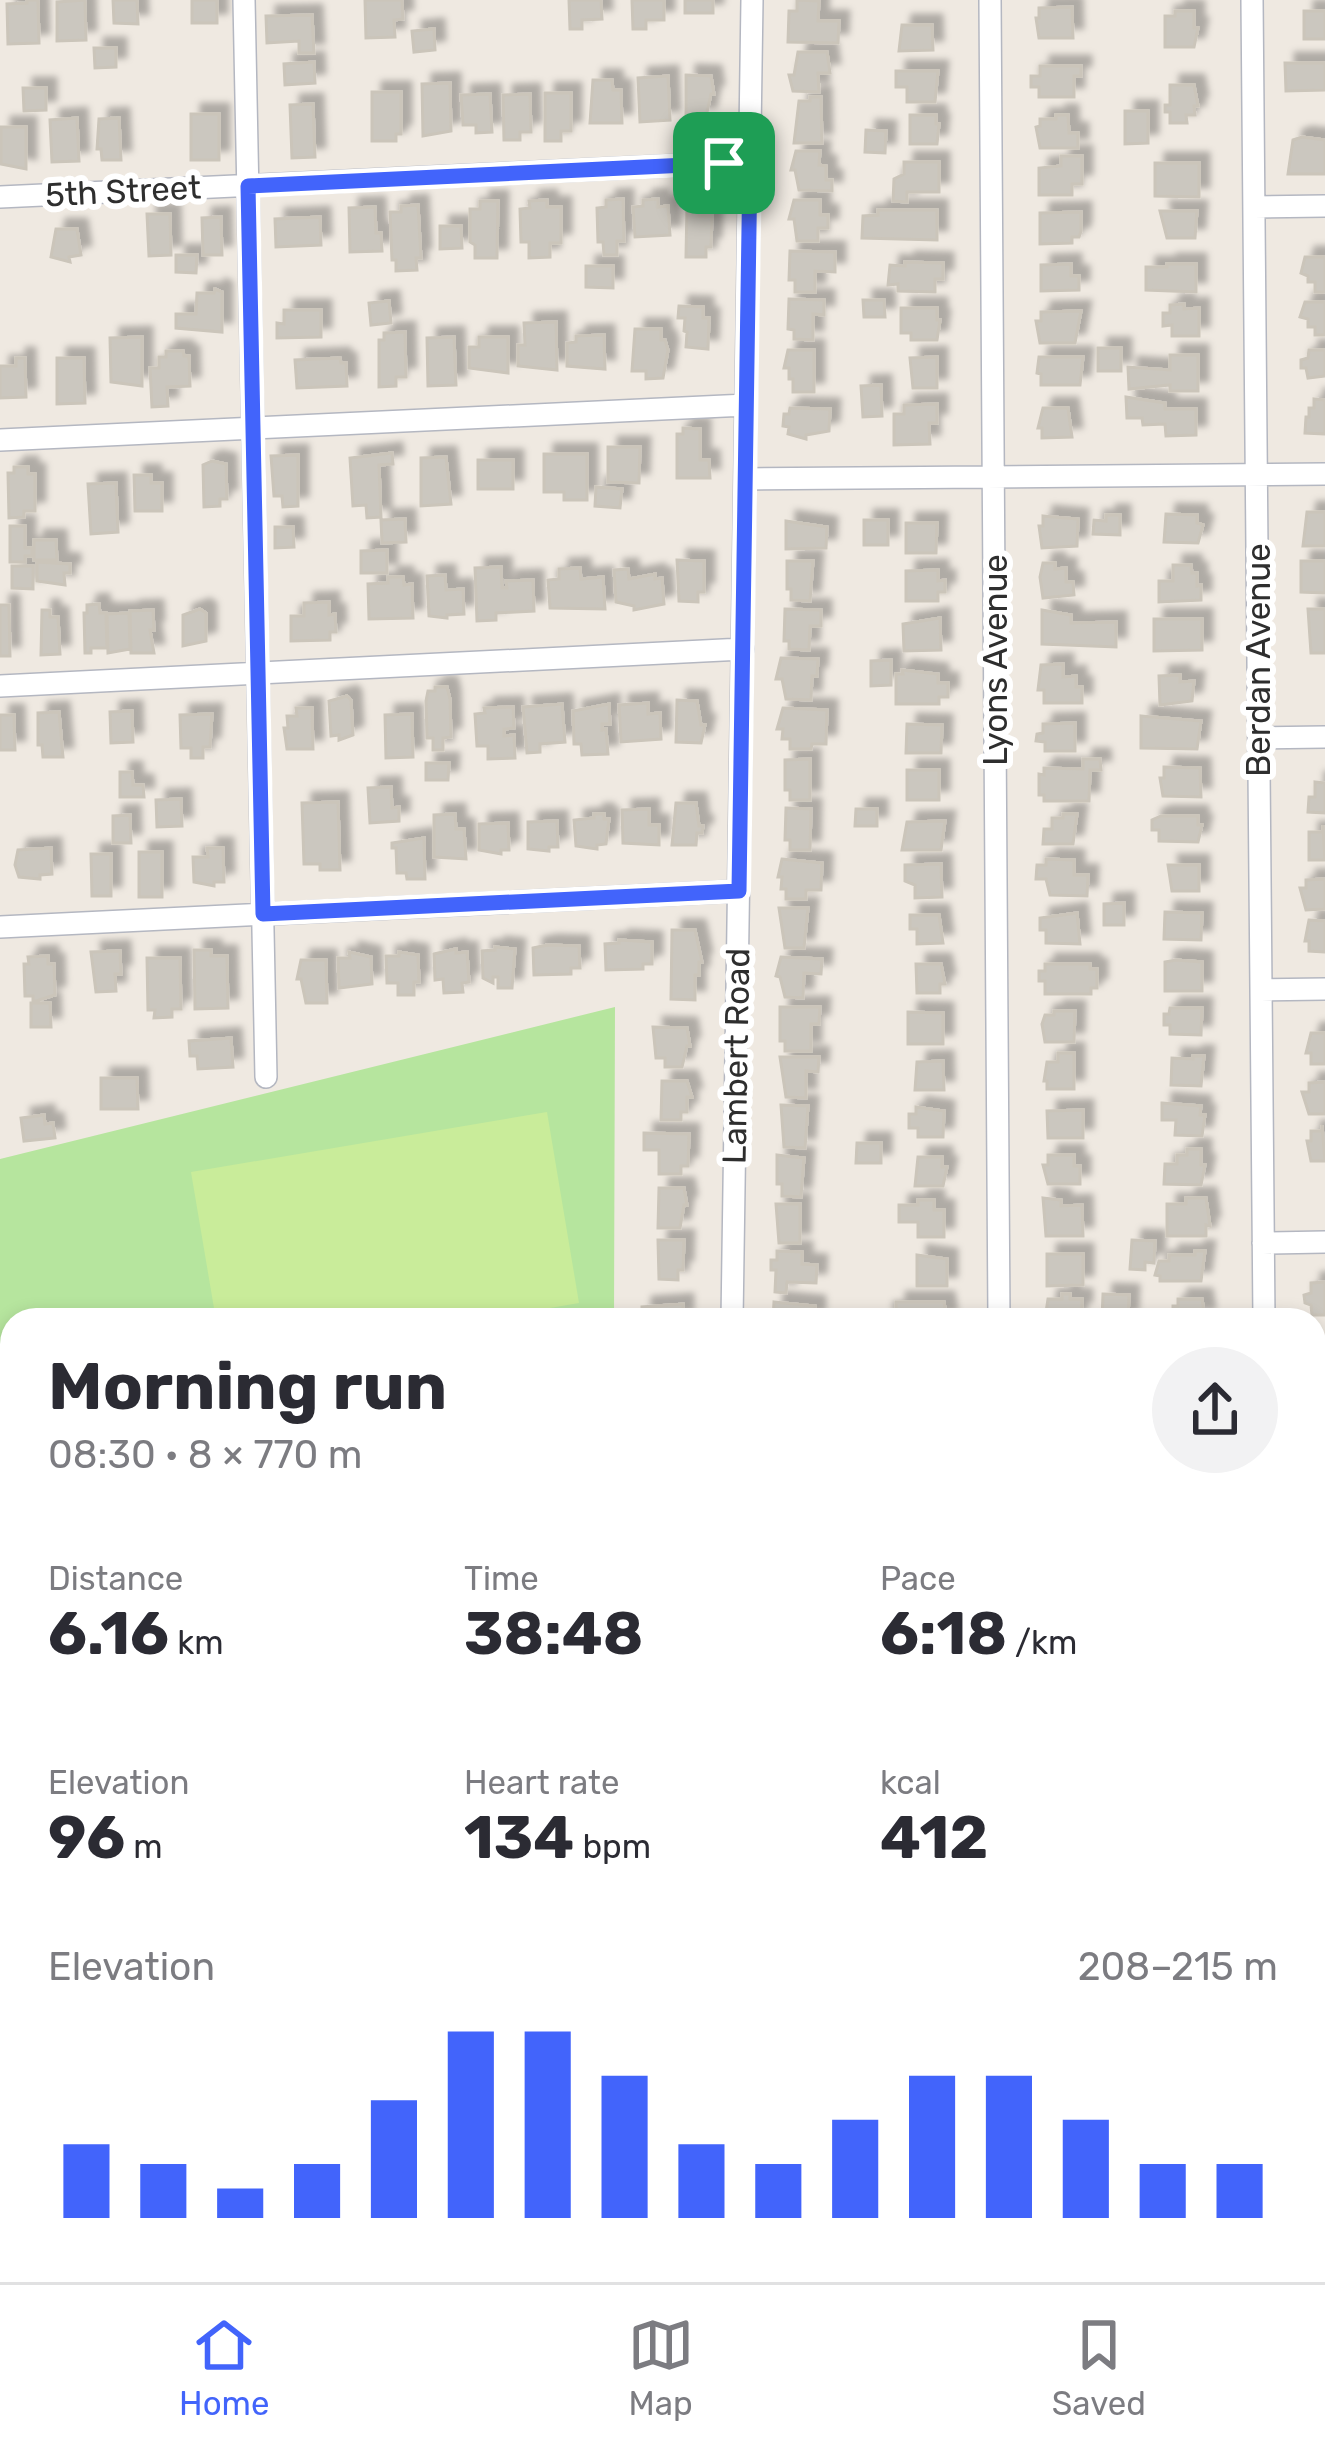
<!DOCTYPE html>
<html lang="en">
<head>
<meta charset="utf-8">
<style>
	body { margin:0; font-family:Rubik,sans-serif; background:#f2f2f3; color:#2b2b33; height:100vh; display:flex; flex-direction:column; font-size:45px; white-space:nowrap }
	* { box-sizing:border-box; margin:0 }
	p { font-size:39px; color:#7c7c81 }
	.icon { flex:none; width:66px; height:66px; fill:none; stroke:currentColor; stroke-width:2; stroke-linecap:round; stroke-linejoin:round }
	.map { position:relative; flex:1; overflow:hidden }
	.sheet { position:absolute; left:0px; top:1308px; width:1326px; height:975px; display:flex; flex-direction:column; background:#fff; border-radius:36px 36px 0 0; box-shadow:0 6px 18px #0003 }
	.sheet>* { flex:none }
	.pin { position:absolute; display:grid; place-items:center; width:102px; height:102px; color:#fff; margin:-51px; border-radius:24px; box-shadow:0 6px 18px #0006 }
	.round { display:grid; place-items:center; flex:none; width:126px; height:126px; border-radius:63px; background:#f2f2f3 }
	.head { display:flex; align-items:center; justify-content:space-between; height:204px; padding:0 48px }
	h1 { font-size:66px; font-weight:700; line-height:90px }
	.metrics { display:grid; grid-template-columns:repeat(3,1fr); gap:18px; height:204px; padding:12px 48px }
	.metrics div { display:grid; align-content:center }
	.metrics b { font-size:60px; font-weight:700 }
	.metrics small { font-size:33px; font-weight:400 }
	.metrics p { font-size:33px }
	.chart { height:336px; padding:24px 48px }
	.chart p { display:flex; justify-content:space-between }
	.chart svg { width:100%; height:216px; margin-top:12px; stroke:#4264fb; stroke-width:6 }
	.tabs { display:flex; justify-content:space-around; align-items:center; height:168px; border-top:3px solid #e1e1e2; background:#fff; font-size:33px; color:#7c7c81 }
	.tabs a { display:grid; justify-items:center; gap:6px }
	.tabs .active { color:#4264fb }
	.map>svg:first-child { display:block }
</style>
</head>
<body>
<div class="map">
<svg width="1325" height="2282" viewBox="0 0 1325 2282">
	<defs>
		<filter id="shadow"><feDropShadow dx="10" dy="-10" stdDeviation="3" flood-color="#0004"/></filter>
	</defs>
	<rect width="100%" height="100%" fill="#efe9e1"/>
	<path fill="#b6e59e" d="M615,1007l-1,313h-602v80l-12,-6v-235z
		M1314,1367h11v915h-640l-9,-11h638z"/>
	<path fill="#f3ecc5" d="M1325,1476v616l-11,-11v-604z"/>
	<path fill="#c9ec9a" d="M547,1112l32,191 -58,10 -2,7h-303l-25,-148z"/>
	<path fill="#75cff0" d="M0,1394l12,7v262l-12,-11z
		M1325,1599v348l-11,-6v-331z
		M433,2271h243l9,11h-245z"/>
	<path fill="#cbc7bf" stroke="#cbc5ba" stroke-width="3" filter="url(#shadow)" d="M27,0h11l1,43 -31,1 -1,-40 20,-1z
		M85,0l1,40 -29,1v-39z
		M113,0h24l1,24 -24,-1z
		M192,0h25v23h-25z
		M365,0h37l1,19 -9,1 1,17 -29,1z
		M569,0h32l1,19 -20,1v9h-12z
		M632,0h32v20h-18v9h-13z
		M685,0h28v13h-28z
		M797,0l22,1 -1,20h21l-1,22 -50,-1 1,-31h8z
		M1072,7l1,31h-34l-3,-20h3v-10z
		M1175,11h19v17h4l-4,19h-29v-31h10z
		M1304,11h21v28h-21z
		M312,15l2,38h-15v-12l-32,2 -1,-27z
		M902,25h30l1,25 -34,1z
		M434,29l1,21 -21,2 -2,-21z
		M94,48h22v19l-21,1z
		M798,52h29l3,21h-12l1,19 -26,-1 -4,-16h5z
		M314,62l1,21 -30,2 -1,-21z
		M1285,63h40v27l-39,1z
		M1040,66h41v10h-7v21h-35v-10h-8v-11h9z
		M896,71h42l-3,31h-28v-15h-11z
		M686,75l25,1 3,18h-3l-5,23 -20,-1z
		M668,76l2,44 -30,2 -2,-44z
		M593,80h19l1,10h8l1,33h-32z
		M450,83l1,48 -28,5 -1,-52z
		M1170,85h24l4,21h-4l1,9h-9l1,8h-17v-11h-5v-7h5z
		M23,88h23v22l-22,1z
		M372,92h29v42h-5v7h-24z
		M545,93h26v38h-10v10h-16z
		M490,94l2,38 -16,1v-8h-13l-2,-30z
		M530,94l1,38h-11v8h-16l-1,-45z
		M810,97h11l1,46h-28l5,-42h11z
		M313,104l2,53 -23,1 -2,-53z
		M1125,111h23v32l-23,1z
		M191,114h28v46h-28z
		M910,115h26v9h3l-2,20h-27z
		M1056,115h12l1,18h9v15h-38l-4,-21 4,-1v-7h16z
		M77,118l2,43 -27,1 -2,-42z
		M119,118l2,42h-19l-1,-11h-4l2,-30z
		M1,127h25v42l-25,-5z
		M866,130l20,1 -1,22 -20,-1z
		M1302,137l23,3v34h-37l5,-34z
		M796,151h24l-1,14 7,1v14h6v11l-33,-1 -4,-20h-4z
		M1061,156h21v28h-10v11h-33v-27l22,-2z
		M904,162h35v30h-32v10l-14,-1 1,-22 10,-5z
		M1155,163h44v34l-44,-1z
		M623,199l1,42h-7v14h-13l-1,-13h-5l-1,-34 9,-1v-7z
		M658,199v8l10,-1 2,29 -35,2 -2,-30 10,-1v-6z
		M547,200v7h14v36h-11v14l-21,1v-16h-8l-1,-33 10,-1 -1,-7z
		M794,200h26v15h8v13h-10v13h-21l-3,-22h-5z
		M480,201h18l-1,57h-22v-13l-5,-3v-33h10z
		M687,204l12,1v11h13l-1,31h-5v10h-20z
		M418,205l3,53h-5l1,12 -21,1v-11h-4l-2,-48h11v-6z
		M375,207l1,26h5l1,18 -32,1 -1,-44z
		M878,210h59v30l-75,-2 1,-22 15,-1z
		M1160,211h37l-2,27h-28z
		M1081,212v19l-2,6h-7v6l-32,1v-31z
		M147,214h23l1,41 -22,1z
		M221,217l1,38h-19l-1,-37z
		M320,217l1,28 -45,2 -1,-28z
		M440,226h21l1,22 -22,1z
		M56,229h21l4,26 -12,2 1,5 -19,-5z
		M790,251l45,1v20l-20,-1v21h-20v-12h-6z
		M176,255h21l-1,18 -20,-1z
		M1305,257h20v35h-10v-10h-7v-6l-7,-3z
		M905,262l38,1v16h-8v13l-37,-1v-7l-10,1 2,-20 15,1z
		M1071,264v12h8v14l-38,1v-26z
		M1167,264h29v28l-50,-2v-23h21z
		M586,266h27v22l-27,-1z
		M215,289l7,3v40l-46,-4v-14h20l1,-21h17z
		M789,299l35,1v15l-11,-1v26l-19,-1v-9l-6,-1z
		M863,300h21l1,17h-21z
		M389,301l2,22 -20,2 -2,-22z
		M1305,302h20v33h-10v-8h-7v-8l-8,-2z
		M1184,304v5l15,-1v28h-27v-11l-9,1v-13h7v-8z
		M679,306l24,1v11h6l-1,31 -22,-2 1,-15 -3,-1 1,-13h-7z
		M901,308h36v12h3l-3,20h-26v-7h-10z
		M284,310h37v27l-44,1v-15l7,1z
		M1081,311l-6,32h-35l-4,-22h5v-9z
		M556,322l1,48 -39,-4v-21h7l-1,-22z
		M635,329h26v11h4l3,10 -5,28 -17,1v-8h-14z
		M405,332l1,45h-10v9l-17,1v-47h5v-7z
		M604,335l1,34 -38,-3v-23l9,-1v-6z
		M142,337v49l-31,-4 -1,-44z
		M454,337l2,48 -28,1 -1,-48z
		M479,337h29v36l-39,-5v-21h10z
		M1098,348h23v23h-23z
		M788,350h26v42h-21v-13h-4v-11h-5z
		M1309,350h16v26l-17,2 -2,-10h-5v-8l7,-2z
		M166,351h17l1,5h5l1,30 -23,1 1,19 -16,1 -2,-39h9v-11h7z
		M1170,355h28v36h-28v-6l-41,4 -1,-22 42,3z
		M937,357v31h-24l-3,-30z
		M1039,357h44l-3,28h-39v-11l-4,-1z
		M16,358h9l1,39 -26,1v-32h16z
		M57,358h27l1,45 -28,1z
		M340,358l1,5h5l1,23 -50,2 -2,-28z
		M881,385l1,31 -19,1 -2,-31z
		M1126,397l39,6v6h31v26l-30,1 -1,-12 -22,1 -1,-7h-15z
		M1314,399l11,1v34l-20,-1 1,-16h3v-9h5z
		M937,404v19h-8l1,21 -36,1v-31h10v-9z
		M790,408l40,1 -1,22 -23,4v4l-18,-5 1,-7 -6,-1 1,-12h5z
		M1043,408h25l4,29 -30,1v-10h-4z
		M683,428l17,1v31h9l1,18h-33v-44h6z
		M608,447h32l-1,36 -31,-1z
		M392,453l1,11 -14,1 2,52 -14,1 -1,-13 -13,1 -3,-48z
		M544,454h43v46h-23v-8h-20z
		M298,455v51l-15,1 -1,-11h-8l-3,-40z
		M446,457l5,47 -30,2v-48z
		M478,460h35v29h-35z
		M212,461l14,3 1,35h-7v7l-16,1 -1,-42z
		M14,467h14v7h7v37h-11v6l-15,1 -1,-45h6z
		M134,475h17v8h11v28h-27z
		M116,483l2,49 -27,2 -3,-50z
		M596,487l26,2 -2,19 -25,-2z
		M1307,512h18v34h-22z
		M1166,514l31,1v8l6,2 -5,18 -34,-1z
		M1106,515h14v20l-27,-1 1,-14 12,1z
		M1043,516l35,3 -1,27 -35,2 -3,-22h4z
		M405,519l1,23 -24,1 -1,-23z
		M864,520h24v25h-24z
		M786,521l41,6 -1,21 -40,1z
		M906,523h31l-1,30h-30z
		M10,526h15v22h7v8h-7v6h-15z
		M275,527h18l1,20 -19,1z
		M34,540h22l1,20h-23z
		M387,550v23h-26v-22z
		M677,560l27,1v31h-6v10l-19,-1z
		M787,561h26l-3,40 -19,-1v-11h-4z
		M1301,561h24v32l-24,-1z
		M37,562l33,2v9h-6l1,12 -28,-4z
		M1043,563h12v6l11,-1v14h7l1,13 -31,3 -3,-21z
		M1173,565h18l1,8h5v13l4,-1v15l-42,2v-21h14z
		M12,566h21v23l-21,-1z
		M501,567l1,21h5l-1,-7 27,-1 1,31 -38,2v7l-19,1 -2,-53z
		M580,568l1,11 22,-2 2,32 -55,-1 -2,-28 11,-1v-10z
		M628,569l1,10 26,-5v5l7,-1 2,26 -30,6v-4l-18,-4 -2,-32z
		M938,570v11l7,-1v12h-7v9h-32v-30z
		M445,575l1,15 17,-1 1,25 -17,1v3l-18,-2 -2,-40z
		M388,577h15l1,8 8,-1 1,34 -44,1 -1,-35 20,-1z
		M329,602v13l6,-1 1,18h-6v8l-39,1v-25h13v-13z
		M99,604l1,9h6l1,35h-16v5h-6l-1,-40h3v-8z
		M0,605h9l1,51h-10z
		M200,609l6,4v28l-23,5v-31z
		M785,609l36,1v16h-11l-1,24 -20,-1v-8h-5z
		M1308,609h17v44h-14z
		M42,610h8v7h8l2,37 -19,1z
		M153,610l1,20h-4l4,23h-23l-1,-42z
		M1042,610l29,5v8l45,-1v25l-74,-3z
		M129,613l1,36 -22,4 -1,-39z
		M940,618l1,32 -37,1 -1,-27z
		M1154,619h48v31l-48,1z
		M781,658l37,1 -1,17h-5l-1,24 -25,-1 -4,-20h-6z
		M891,660v25l-20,1v-25z
		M1063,664v13l13,-1v11h6v16h-38v-13h-6l3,-25z
		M902,670l36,4v9h10v14h-9v7h-43v-30h7z
		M1180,675v7l14,-1 -2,20 -32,4 -1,-29z
		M435,687h12l3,12 1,38 -8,1v12h-10v-12h-6l-1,-37 2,-10h7z
		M347,696l4,4 2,35 -14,5v-5l-8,1 -2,-35z
		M677,700l20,1 4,24h4l-4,18 -25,-1z
		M648,703v11l12,-1 1,26 -40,3 -2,-37z
		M562,704l3,38 -25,2v8l-13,1 -4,-46z
		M609,704l1,20h-8v6l4,-1 2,25 -26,1 -1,-11h-7l-1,-33z
		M513,707l1,21 -10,1v7l10,-1 1,23 -27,1v-13h-11l-2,-32 10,-1 -1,-5z
		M296,708h16l1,41h-26l-3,-21h4l-1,-12h10z
		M783,708l44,2 -1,34h-14l-1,5h-21v-10h-8l1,-10h-6z
		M132,711l1,31 -22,1 -1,-31z
		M59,712l4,45h-20l-1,-12h-4v-32z
		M212,714l-2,33h-7v11h-12v-10h-10l-1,-33z
		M412,714l1,43 -27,1 -1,-43z
		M0,715h14l1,35h-15z
		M1141,716l60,5 -4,28 -56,-1z
		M1075,723v28h-30v-9l-9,-1 1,-7 6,-1v-9z
		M907,724l35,1 -1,28h-35z
		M810,759v41h-20v-10h-5v-30z
		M1083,759h17l1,11h-11l-1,31h-45v-6h-5v-21l5,1v-7l39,1z
		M426,763h23l-1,17h-22z
		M1164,767l36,1 1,29 -38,-1 -3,-18h4z
		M907,770h32v30h-32z
		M120,772h12l1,13h10l1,12h-24z
		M1315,782l10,1v30l-17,-1 1,-15h6z
		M391,787l1,21 7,-1v14l-29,2 -2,-35z
		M181,799l1,27 -25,1 -1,-27z
		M338,802l2,68h-20v-6h-16l-2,-61z
		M676,803h20l3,23h4l-1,7h-5l-1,12h-24z
		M786,808l25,1 -1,41h-20v-10h-5z
		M649,809v16h10v20l-36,-2 -1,-33z
		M856,809h21v17h-22z
		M455,814l1,15h8l2,30 -32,-2v-42z
		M594,814h10v5h5l-3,25 -9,1v4l-21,-3 -2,-26 20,-2z
		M1063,814h14l-4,30h-30l1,-15h8v-11h11z
		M130,815l1,28h-18v-27z
		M1161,816h37v9h4l-4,17 -39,-1v-11h-7v-10z
		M557,821l1,26h-9v4l-21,-2v-27z
		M945,821l-4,29h-39l5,-28z
		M508,823l1,27h-8v4l-22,-4v-26z
		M1323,825l2,35h-16v-28h14z
		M424,838l1,41h-18l-1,-6h-9l-1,-25h-4v-5z
		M51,848l1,26 -12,1v4l-21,-2 -4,-12 3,-15z
		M207,848h16l1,34h-10v4l-20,-4 -1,-25h15z
		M139,852h23v45h-23z
		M91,854h20v42h-19z
		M782,859l40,4 -1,27h-15v9h-20v-10h-5l1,-12h-4z
		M1046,859l28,1v15h14l-1,21 -37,-1 -4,-16h-10l1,-14h9z
		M941,864l1,33 -27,1v-13l-10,-4v-16z
		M1168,865h31v26h-27z
		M1325,879v30l-19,1 -6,-22h6v-8z
		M1124,903v22h-20v-21z
		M779,908h29l-4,40h-19z
		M1165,912l37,1 -1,27 -37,-1z
		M1077,913l3,31 -34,-1v-13h-6v-12z
		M910,915h29l4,28 -26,1v-15h-7z
		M1309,920l16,1v31l-16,-1v-10h-4z
		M672,930h23l7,32h-3v13h-4v25l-24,-1z
		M619,940l33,2v22h-9v5l-37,1 -1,-26 14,-1z
		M547,945l32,1 1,22h-9v6l-37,1 -1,-27z
		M495,947l20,2 -3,39h-14v-11h-5v6l-10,-5 -1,-27 13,-1z
		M456,949v4l11,-1 2,30 -7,1 1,9 -19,1 -1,-14 -8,1 -1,-26z
		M194,950h17v6h16l1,52 -33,1z
		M120,951l1,23h-6l1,17 -20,1 -5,-40z
		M349,952l22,5 1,27 -33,4 -1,-30h12z
		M399,952l19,3 1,27h-5v13h-16v-12h-11l-1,-27h13z
		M48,956v8h6l1,31 -22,7v-6h-8l-1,-32h5l-1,-7z
		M781,957l41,2 -1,15 -17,-1 -1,25 -18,-1 -5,-20 -4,-1z
		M147,958h33l1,51h-9v8l-18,1 1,-8h-7z
		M301,960h25l1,43h-21l-5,-24h-4z
		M1176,960l26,2v29h-37v-29z
		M916,964h25l4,20h-5v9h-23z
		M1045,964h45v5h7v19h-6v6h-46v-13h-6v-10h6z
		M31,1003h19l1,24h-20z
		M780,1007h40l-1,17h-8v27h-26v-10h-5z
		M1170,1008h32l-1,27 -31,-1v-9h-6v-11h5z
		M1054,1011h21l-1,31h-29l-3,-18 3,-9h9z
		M908,1012l35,1v31h-35z
		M653,1027l34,1 3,18h-3l-5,21h-17v-9h-9z
		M1311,1033h14v31h-14v-11h-5z
		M231,1038l2,29 -35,2 -1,-13h-7l-1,-15z
		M1058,1053h16v36h-27v-8h-3l3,-19h11z
		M1193,1056h11l-3,30 -30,-1 1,-27 21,1z
		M780,1057h39l-1,15 -12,-1v27l-20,-1z
		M943,1061l1,29h-29l2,-28z
		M101,1078h36l1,31h-37z
		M662,1081h25l5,16h-5v15h-6v8h-20z
		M1325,1082v32h-16l-7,-22h7v-9z
		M1162,1103l39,3 -1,9h5l-3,21 -27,-1 1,-15h-14z
		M781,1105l27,1 -3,42 -21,-1z
		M916,1107l28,4 -1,26h-25v-9h-9v-14h7z
		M1083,1110v28h-35l-1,-27z
		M44,1115l1,9 8,-1 2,15 -31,3 -3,-23z
		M1322,1125l3,36h-14l-4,-20h4v-10h11z
		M644,1133l45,1 -1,32h-7v8h-22v-24h-15z
		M857,1143h24v20h-25z
		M1187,1149h14v16h4l-4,20 -37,-1 1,-20h12v-9h10z
		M777,1155l27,3 -3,39 -19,-1v-12h-5z
		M1048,1155h26v11h6v18h-32l-5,-19h5z
		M918,1157h24v10h5l-4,19h-28z
		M659,1188h25l3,17h-3l-4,23h-22z
		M1043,1198l18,2v6l21,-1 1,31h-37z
		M1186,1198h20l4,28 -4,-1v11h-39v-32h19z
		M918,1200h16v10h10v27h-26v-15h-19v-17h19z
		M776,1204h24v39h-21z
		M658,1240h26l-1,30h-5v10l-19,-1z
		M1132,1240l23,1 -1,22 -9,-1v8l-15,-1z
		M777,1251l25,1v12l15,1 -1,18 -29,-1 -1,11 -11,-1 1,-22h-5v-10h6z
		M1195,1251h10l-4,30h-41v-5l-5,-1 4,-14h10v-6h26z
		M1047,1254h36v31l-36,1z
		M917,1255l30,4v27h-30z
		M1325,1282v33h-13l-1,-10 -6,-2 -1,-8 7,-2v-10z
		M1062,1294h8v5h12v12h-5v7l-4,2 -28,-1 3,-20h14z
		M1103,1294l26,1 -1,25h-26z
		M1178,1299h24l3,19h-32v-12h5z
		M774,1302l41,4v14h-42z
		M896,1302h48l3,18h-63v-8h12z
		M683,1304v16h-41v-13z"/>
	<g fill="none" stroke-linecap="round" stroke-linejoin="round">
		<g stroke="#b4b7c1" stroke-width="24">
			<path id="street" d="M244,0l22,1077
				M990,0l9,1320
				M1252,0l12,1320
				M0,197l750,-35
				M1254,207l71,-1
				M0,440l746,-35
				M745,479l580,-5
				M0,686l743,-37
				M1259,738l66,-1
				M0,927l739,-36
				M1261,990l64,-1
				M1263,1243l62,-1
				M732,1320l20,-1320"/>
		</g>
		<g stroke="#c9c9c9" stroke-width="36">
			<path id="primary" d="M0,1736l12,12
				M0,1777l12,14
				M0,1881l12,-4
				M0,2083l12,6
				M289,2271l7,11
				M336,2271l6,11"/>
		</g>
		<use href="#street" stroke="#fff" stroke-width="21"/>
		<use href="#primary" stroke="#f2d163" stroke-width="33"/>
	</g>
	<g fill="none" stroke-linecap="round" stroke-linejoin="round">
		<g stroke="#fff" stroke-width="24">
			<path id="route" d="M750,162l-11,729 -476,23 -15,-728z"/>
		</g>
		<use href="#route" stroke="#4264fb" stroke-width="15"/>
	</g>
	<g text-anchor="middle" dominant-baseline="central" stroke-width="12" stroke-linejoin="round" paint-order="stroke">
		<g font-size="33" fill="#2e2e2e" stroke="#fff">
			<text transform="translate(123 191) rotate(-3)">5th Street</text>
			<text transform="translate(995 660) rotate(-90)">Lyons Avenue</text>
			<text transform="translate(1258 660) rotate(-90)">Berdan Avenue</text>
			<text transform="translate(736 1056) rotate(-89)">Lambert Road</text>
		</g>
	</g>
</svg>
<div class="pin" style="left:724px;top:163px;background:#1e9e55"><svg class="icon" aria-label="arrive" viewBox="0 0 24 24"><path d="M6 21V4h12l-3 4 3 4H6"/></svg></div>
<section class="sheet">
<div class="head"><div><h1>Morning run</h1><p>08:30 · 8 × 770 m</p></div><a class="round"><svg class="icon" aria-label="share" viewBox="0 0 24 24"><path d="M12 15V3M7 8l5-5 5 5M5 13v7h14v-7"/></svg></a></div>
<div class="metrics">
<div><p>Distance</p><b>6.16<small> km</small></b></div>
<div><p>Time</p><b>38:48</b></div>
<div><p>Pace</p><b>6:18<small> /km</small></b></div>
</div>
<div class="metrics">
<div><p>Elevation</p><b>96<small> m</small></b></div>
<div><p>Heart rate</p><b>134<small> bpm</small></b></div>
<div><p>kcal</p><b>412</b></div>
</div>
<div class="chart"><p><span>Elevation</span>208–215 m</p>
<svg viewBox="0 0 160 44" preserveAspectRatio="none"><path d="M5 44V29M15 44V33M25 44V38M35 44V33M45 44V20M55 44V6M65 44V6M75 44V15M85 44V29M95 44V33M105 44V24M115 44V15M125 44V15M135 44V24M145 44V33M155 44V33"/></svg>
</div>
</section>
</div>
<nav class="tabs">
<a class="active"><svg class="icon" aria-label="home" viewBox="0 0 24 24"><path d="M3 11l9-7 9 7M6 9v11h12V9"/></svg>Home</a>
<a><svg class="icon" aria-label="map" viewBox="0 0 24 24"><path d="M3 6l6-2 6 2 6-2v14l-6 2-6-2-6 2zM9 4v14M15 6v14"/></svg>Map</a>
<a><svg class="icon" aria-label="saved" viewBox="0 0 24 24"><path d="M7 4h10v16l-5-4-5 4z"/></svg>Saved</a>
</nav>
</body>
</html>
